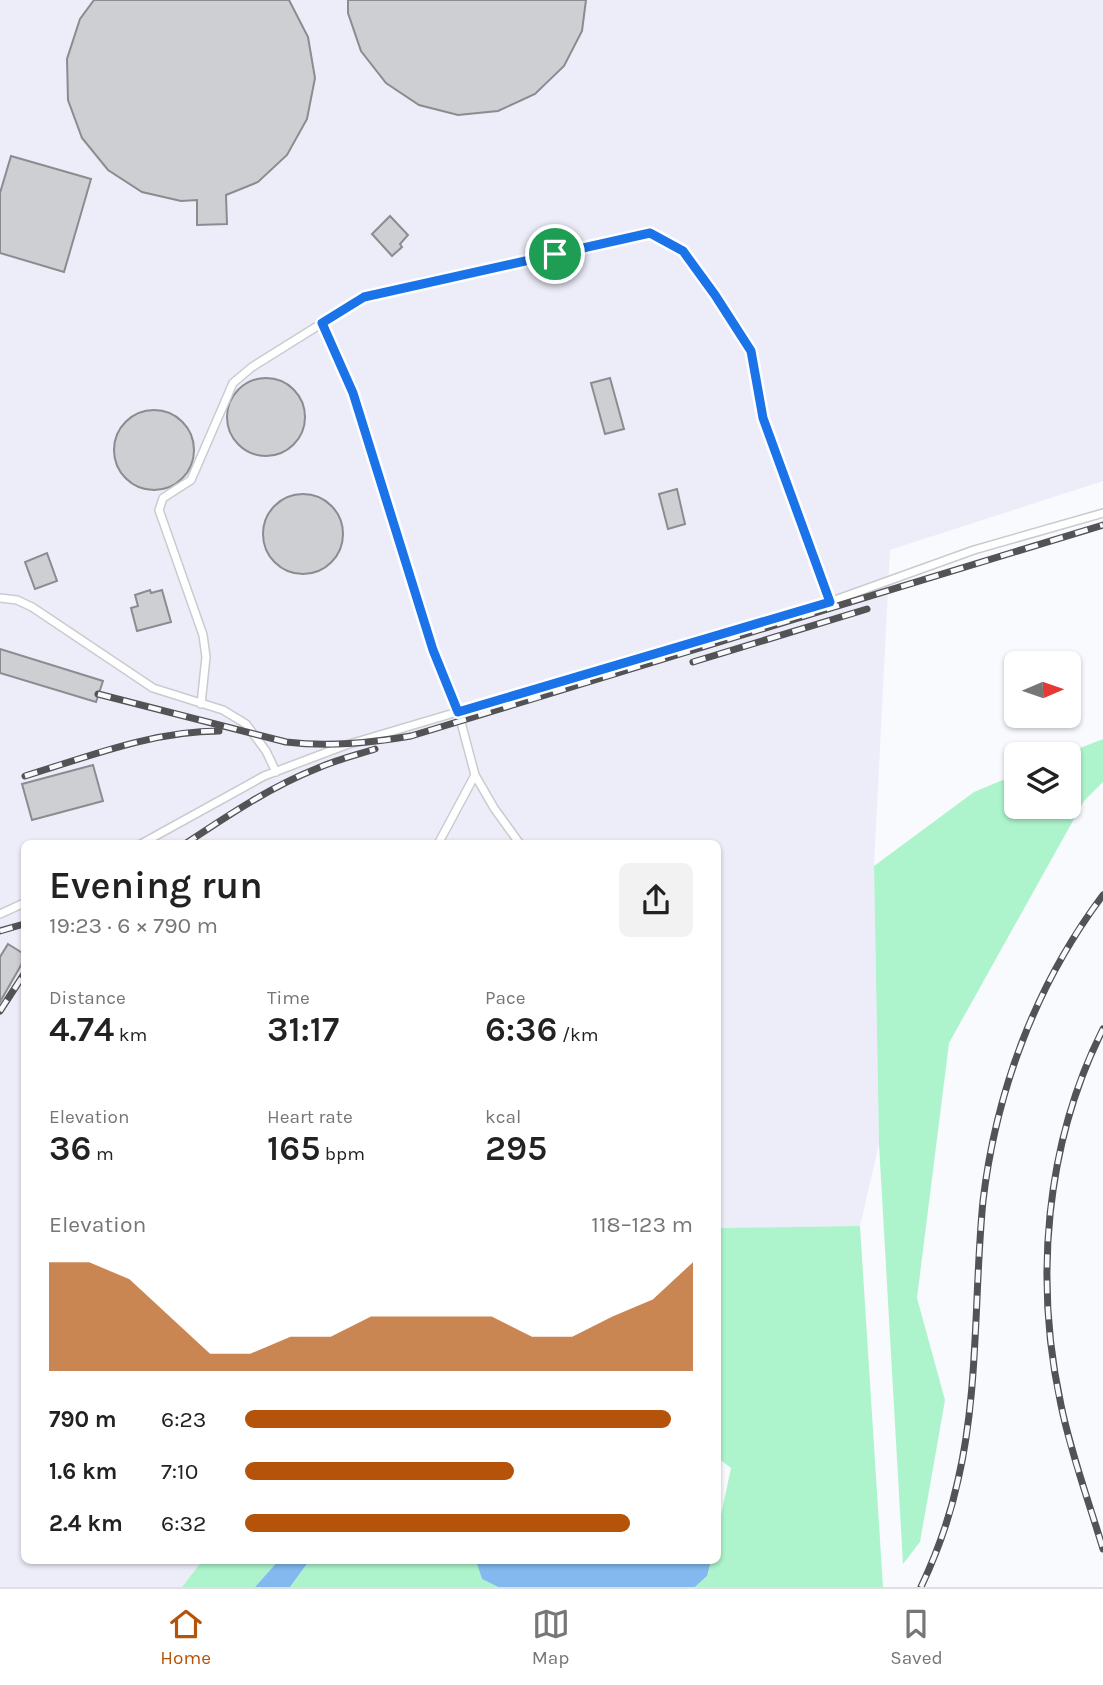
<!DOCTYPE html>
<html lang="en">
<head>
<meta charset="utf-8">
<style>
	body { margin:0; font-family:Karla,sans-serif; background:#f2f2f2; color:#222; height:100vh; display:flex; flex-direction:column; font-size:26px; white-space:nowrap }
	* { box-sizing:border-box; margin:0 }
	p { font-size:23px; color:#767676 }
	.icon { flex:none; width:38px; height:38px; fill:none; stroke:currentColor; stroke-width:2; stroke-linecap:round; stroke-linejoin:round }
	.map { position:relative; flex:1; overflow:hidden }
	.details { position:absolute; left:21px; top:840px; width:700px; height:724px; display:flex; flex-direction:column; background:#fff; border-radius:10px; box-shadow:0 2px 5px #0004 }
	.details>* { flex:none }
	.needle { width:46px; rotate:88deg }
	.controls { position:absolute; left:1004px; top:651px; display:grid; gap:14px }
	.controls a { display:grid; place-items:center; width:77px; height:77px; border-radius:10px; background:#fff; box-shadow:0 2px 5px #0004; font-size:35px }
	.pin { position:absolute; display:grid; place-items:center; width:60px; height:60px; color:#fff; margin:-30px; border:4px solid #fff; border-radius:50%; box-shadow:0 2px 7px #0007 }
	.round { display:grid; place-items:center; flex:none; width:74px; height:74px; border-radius:10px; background:#f2f2f2 }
	.summary { display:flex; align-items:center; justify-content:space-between; height:119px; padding:0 28px }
	h1 { font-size:38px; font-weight:600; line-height:52px }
	.figures { display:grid; grid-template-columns:repeat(3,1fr); gap:10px; height:119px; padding:7px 28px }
	.figures div { display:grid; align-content:center }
	.figures b { font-size:35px; font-weight:600 }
	.figures small { font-size:19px; font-weight:400 }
	.figures p { font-size:19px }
	.chart { height:196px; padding:14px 28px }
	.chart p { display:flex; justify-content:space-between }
	.chart svg { width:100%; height:126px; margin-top:7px; fill:#b45309; opacity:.7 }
	ul { padding:0 28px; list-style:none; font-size:23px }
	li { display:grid; grid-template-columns:112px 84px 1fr; align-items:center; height:52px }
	li i { height:18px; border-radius:9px; background:#b45309 }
	.dock { display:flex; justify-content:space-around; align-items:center; height:98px; border-top:2px solid #e0e0e0; background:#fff; font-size:19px; color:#767676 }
	.dock a { display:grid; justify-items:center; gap:4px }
	.dock .current { color:#b45309 }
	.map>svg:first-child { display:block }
</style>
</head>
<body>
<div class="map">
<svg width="1103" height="1587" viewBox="0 0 1103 1587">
	<rect width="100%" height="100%" fill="#f9fafe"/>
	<path fill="#ecedf9" d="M0,0h1103v481l-213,69 -16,316 5,278 -19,82 -142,2v-384h-694v717h178l-20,26h-182z"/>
	<path fill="#adf4cc" d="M1103,739v43l-19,19 -135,242 -32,255 28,102 -25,142 -17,22 -24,-420 -5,-278 100,-74 43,-18v33h52v-53h-4z
		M860,1226l23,361h-188l12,-11 4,-15h7v-32l13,-61 -13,-10v-230z
		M202,1561h76l-23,26h-73z
		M309,1561h167l6,18 16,8h-208z"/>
	<path fill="#83b9ef" d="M278,1561h31l-19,26h-35z
		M476,1561h235l-4,15 -12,11h-197l-16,-8z"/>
	<path fill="#cecfd3" stroke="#8b8c90" stroke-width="2" d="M94,0h195l19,37 7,41 -8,41 -20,36 -29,27 -32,13 1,29 -30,1v-25l-16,1 -39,-9 -34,-22 -26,-32 -14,-38 -1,-41 13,-40z
		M348,0h238l-4,31 -18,35 -29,28 -37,17 -40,4 -39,-10 -33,-22 -25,-32 -13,-38z
		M11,156l80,23 -27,93 -64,-19v-60z
		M390,216l18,19 -8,9 2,3 -10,9 -20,-22z
		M227 417a39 39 0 1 1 78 0a39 39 0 1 1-78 0Z
		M610,378l14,51 -19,5 -14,-51z
		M114 450a40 40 0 1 1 80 0a40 40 0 1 1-80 0Z
		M677,489l8,35 -17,5 -9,-35z
		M263 534a40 40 0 1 1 80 0a40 40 0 1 1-80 0Z
		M47,553l10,28 -22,8 -10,-27z
		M150,590l1,3 11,-3 9,32 -34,9 -6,-23 7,-2 -3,-11z
		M0,649l103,32 -7,21 -96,-29z
		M93,765l10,36 -71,19 -10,-36z
		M8,944l16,10v6l-24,42v-45z"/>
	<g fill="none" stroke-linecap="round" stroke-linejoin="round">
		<g stroke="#cacbcf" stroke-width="10">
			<path id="service" d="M322,323l31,70 80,257 25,61 17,64 -37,69
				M0,598l17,2 15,7 121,81 70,22 23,14 20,27 10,21
				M201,704l5,-47 -3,-22 -44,-125 4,-12 28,-18 42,-97 19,-16 112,-70 286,-64 33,18 32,44 36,56 12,67 67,184
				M475,775l19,33 26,36
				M141,844l123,-68 82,-31 489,-145 139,-50 129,-37
				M0,914l24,-11"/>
		</g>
		<use href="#service" stroke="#fff" stroke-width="7"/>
		<g stroke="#535356" stroke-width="7">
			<path id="rail" d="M693,662l174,-53
				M98,694l188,48c43,5 83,1 125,-6l692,-211
				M25,776c62,-19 128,-45 194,-45
				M185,844c42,-28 85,-57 133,-76 18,-8 38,-13 57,-19
				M0,931l24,-7
				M0,1011l24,-37
				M1103,1029c-58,115 -69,252 -42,376 10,49 28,97 42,144
				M921,1587c16,-34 29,-70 37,-107 21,-90 16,-187 25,-279 13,-110 53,-217 120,-306"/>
		</g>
		<use href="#rail" stroke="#f9fafe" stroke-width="4.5" stroke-dasharray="13" stroke-linecap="butt"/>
	</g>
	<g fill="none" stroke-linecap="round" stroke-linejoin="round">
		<g stroke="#fff" stroke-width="14">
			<path id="route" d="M650,233l33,18 32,44 36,56 12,67 67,184 -372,110 -25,-62 -80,-257 -31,-70 42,-26z"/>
		</g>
		<use href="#route" stroke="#1a73e8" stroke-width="9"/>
	</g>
</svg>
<div class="controls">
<a><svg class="needle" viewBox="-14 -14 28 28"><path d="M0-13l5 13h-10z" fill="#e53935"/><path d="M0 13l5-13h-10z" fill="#767676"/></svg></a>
<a><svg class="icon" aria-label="layers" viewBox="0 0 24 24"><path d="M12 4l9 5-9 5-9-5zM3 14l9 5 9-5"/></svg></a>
</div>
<div class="pin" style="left:555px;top:254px;background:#1e9e55"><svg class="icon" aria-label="arrive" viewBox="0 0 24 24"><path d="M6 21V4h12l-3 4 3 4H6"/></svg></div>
<section class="details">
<div class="summary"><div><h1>Evening run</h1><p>19:23 · 6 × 790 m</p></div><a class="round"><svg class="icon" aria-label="share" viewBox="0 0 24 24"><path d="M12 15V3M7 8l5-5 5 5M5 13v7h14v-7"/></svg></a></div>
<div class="figures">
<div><p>Distance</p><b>4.74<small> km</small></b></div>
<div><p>Time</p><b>31:17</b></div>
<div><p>Pace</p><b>6:36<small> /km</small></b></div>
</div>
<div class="figures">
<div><p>Elevation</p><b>36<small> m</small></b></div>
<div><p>Heart rate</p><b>165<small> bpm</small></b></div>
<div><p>kcal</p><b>295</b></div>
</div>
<div class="chart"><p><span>Elevation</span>118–123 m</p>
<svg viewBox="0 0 160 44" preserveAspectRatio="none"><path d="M0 44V6L10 6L20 12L30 25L40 38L50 38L60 32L70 32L80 25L90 25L100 25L110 25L120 32L130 32L140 25L150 19L160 6V44z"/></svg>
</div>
<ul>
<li><b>790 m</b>6:23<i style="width:95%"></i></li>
<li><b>1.6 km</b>7:10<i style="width:60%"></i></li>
<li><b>2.4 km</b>6:32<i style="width:86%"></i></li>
</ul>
</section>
</div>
<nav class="dock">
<a class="current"><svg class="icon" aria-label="home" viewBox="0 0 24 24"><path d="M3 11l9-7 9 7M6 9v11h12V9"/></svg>Home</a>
<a><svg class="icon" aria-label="map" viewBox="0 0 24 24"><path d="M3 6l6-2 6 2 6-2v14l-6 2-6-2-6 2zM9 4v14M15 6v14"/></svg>Map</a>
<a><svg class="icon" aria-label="saved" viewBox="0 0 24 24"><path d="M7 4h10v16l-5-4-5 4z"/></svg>Saved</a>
</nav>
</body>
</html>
